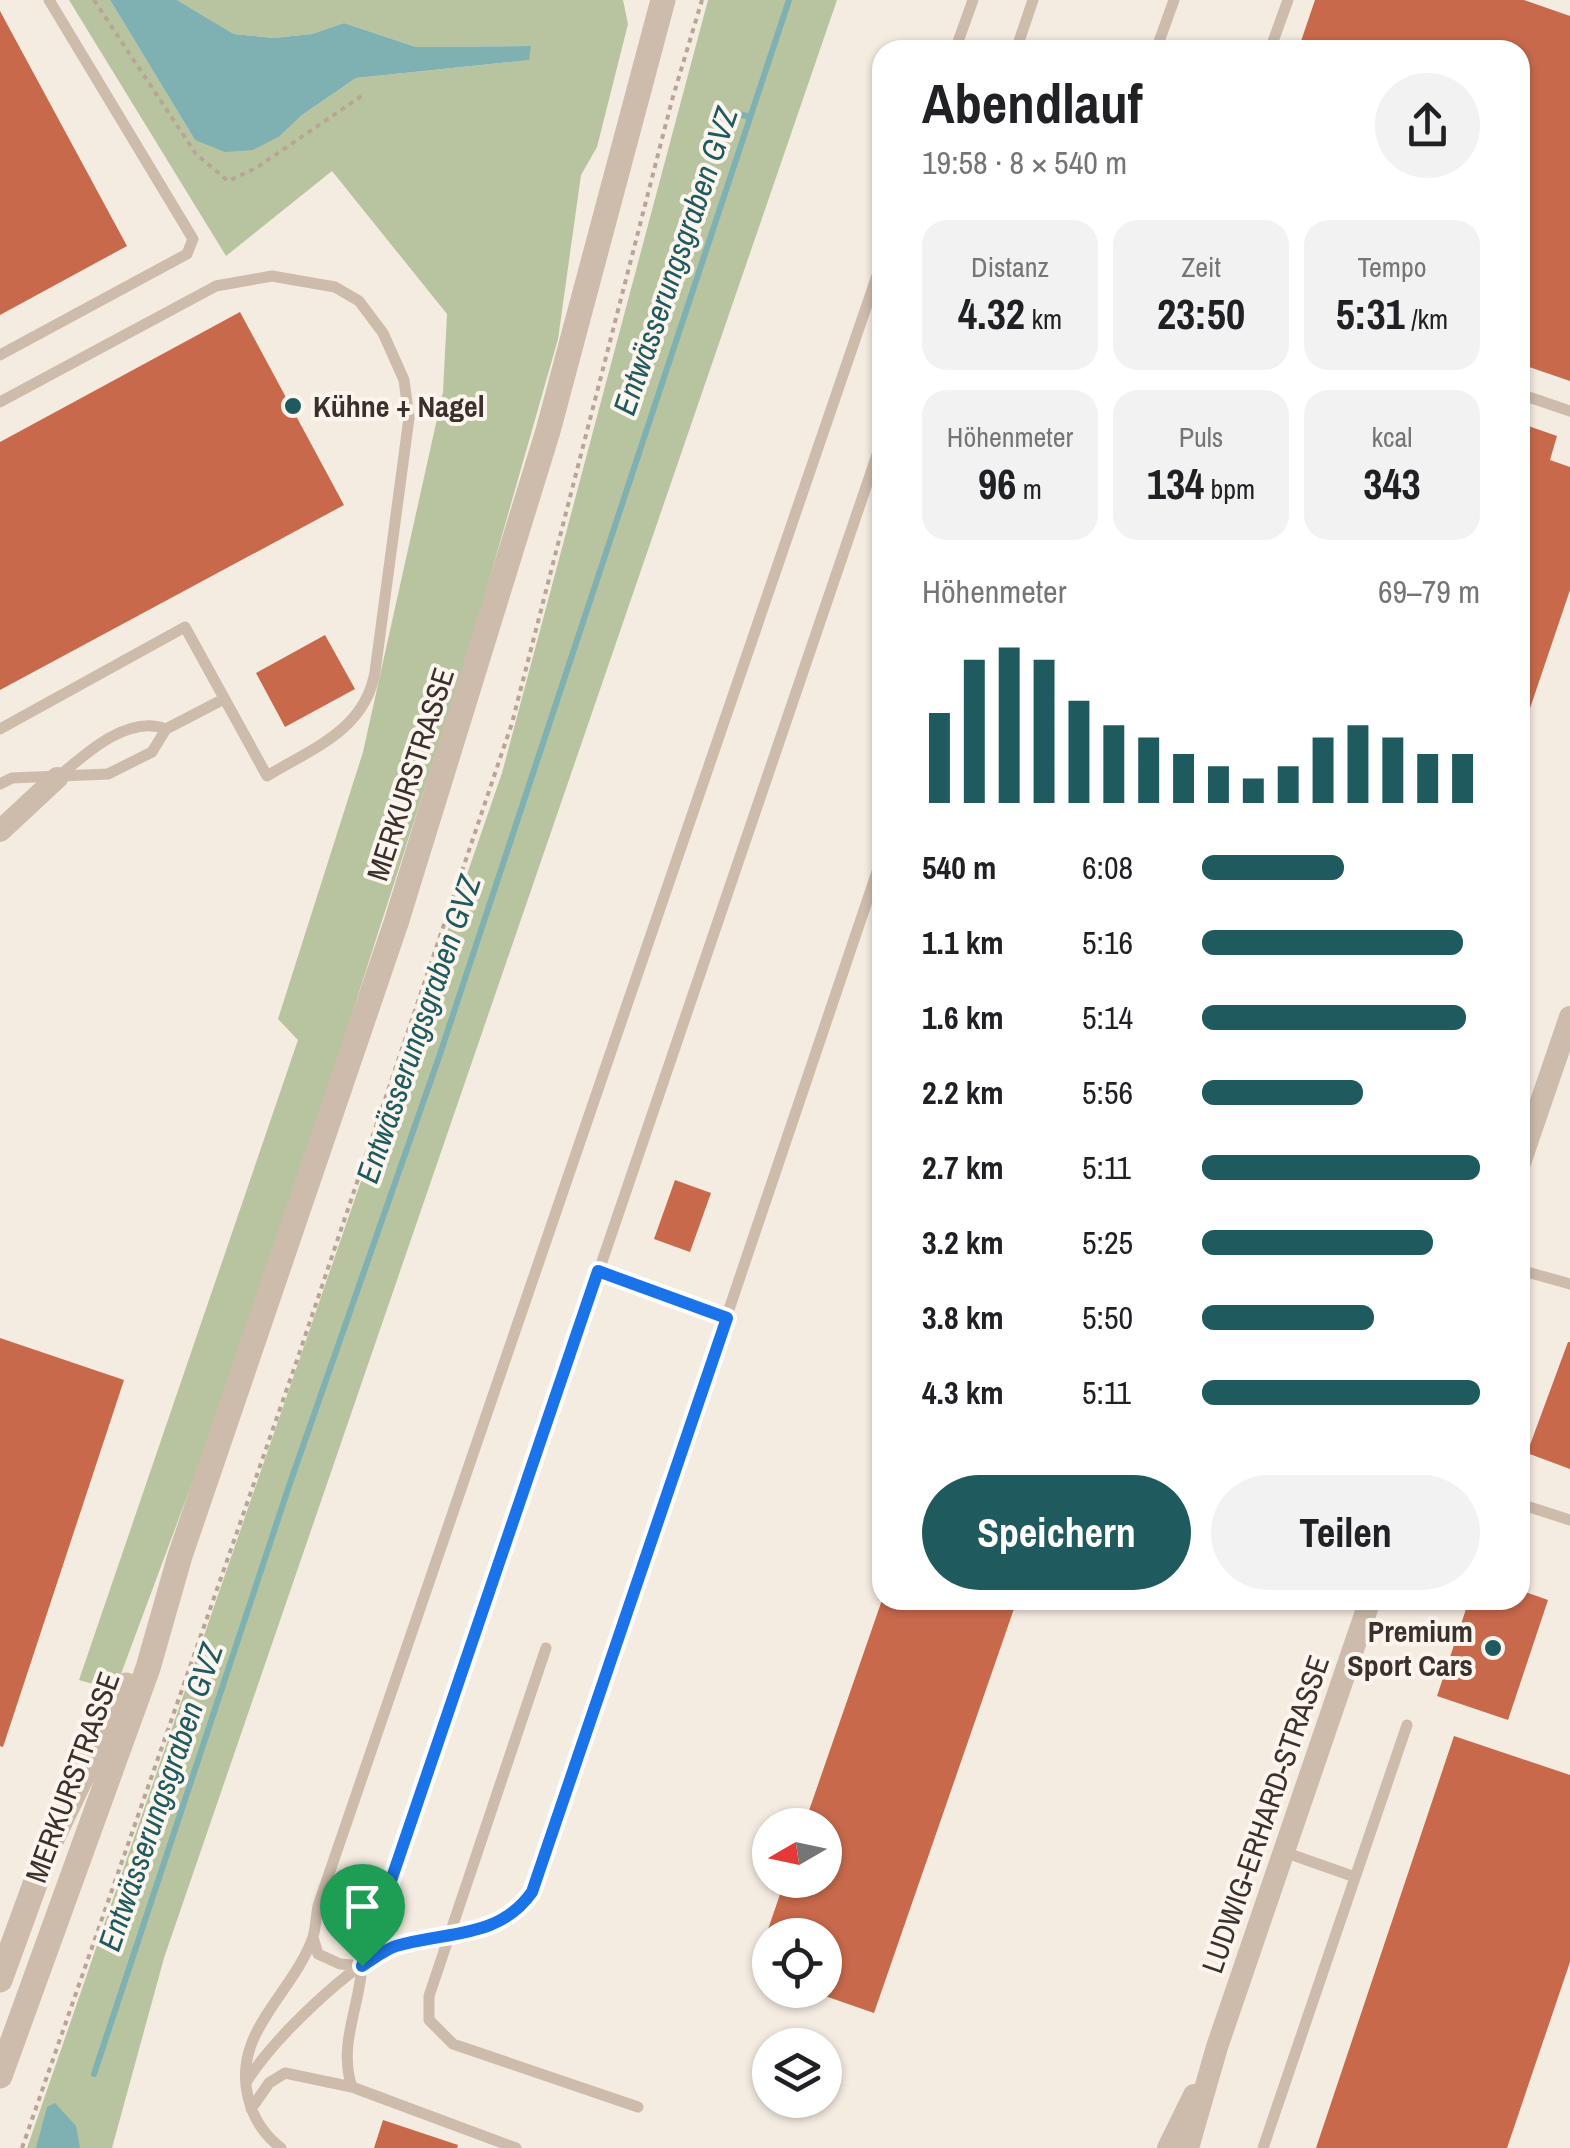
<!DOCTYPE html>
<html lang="de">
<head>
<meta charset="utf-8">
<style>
	body { margin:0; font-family:"Archivo Narrow",sans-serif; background:#f2f2f2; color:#202124; height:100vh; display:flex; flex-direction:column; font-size:38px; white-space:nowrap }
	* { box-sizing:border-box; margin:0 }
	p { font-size:32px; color:#757577 }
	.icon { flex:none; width:55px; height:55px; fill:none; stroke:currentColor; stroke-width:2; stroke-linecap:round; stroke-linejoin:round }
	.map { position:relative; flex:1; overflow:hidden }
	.panel { position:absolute; left:872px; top:40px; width:658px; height:1570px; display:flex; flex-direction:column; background:#fff; border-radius:30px; box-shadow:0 2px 8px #0004 }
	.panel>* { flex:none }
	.needle { width:65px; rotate:261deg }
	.controls { position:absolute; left:752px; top:1808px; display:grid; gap:20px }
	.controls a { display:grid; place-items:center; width:90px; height:90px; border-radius:50%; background:#fff; box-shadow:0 2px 8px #0004; font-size:50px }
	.pin { position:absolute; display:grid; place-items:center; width:85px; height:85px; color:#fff; margin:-102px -42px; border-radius:50% 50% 50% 0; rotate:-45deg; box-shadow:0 0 10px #0007 }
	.pin .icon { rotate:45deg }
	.round { display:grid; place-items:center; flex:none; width:105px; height:105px; border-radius:52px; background:#f2f2f2 }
	.summary { display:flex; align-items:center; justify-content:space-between; height:170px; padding:0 50px }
	h1 { font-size:55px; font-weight:700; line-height:75px }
	.stats { display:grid; grid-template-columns:repeat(3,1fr); gap:15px; height:170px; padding:10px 50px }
	.stats div { display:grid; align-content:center; border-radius:25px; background:#f2f2f2; text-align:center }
	.stats b { font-size:42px; font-weight:700 }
	.stats small { font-size:28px; font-weight:400 }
	.stats p { font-size:28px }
	.chart { height:280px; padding:20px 50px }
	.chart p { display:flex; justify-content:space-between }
	.chart svg { width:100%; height:180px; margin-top:10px; stroke:#1f5a5e; stroke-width:6 }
	.cta { display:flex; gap:20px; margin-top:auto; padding:20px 50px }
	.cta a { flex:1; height:115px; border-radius:60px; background:#1f5a5e; color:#fff; font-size:40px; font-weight:700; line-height:115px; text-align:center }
	.cta a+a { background:#f2f2f2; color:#202124 }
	ul { padding:0 50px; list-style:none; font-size:32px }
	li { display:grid; grid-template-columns:160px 120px 1fr; align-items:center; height:75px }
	li i { height:25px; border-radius:12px; background:#1f5a5e }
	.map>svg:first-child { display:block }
</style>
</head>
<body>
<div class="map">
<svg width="1570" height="2148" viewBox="0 0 1570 2148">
	<rect width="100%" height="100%" fill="#f4ebe1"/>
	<path fill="#b8c4a0" d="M69,0h41l85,140 85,-4 22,-21 54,-37 172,-18 2,-14 -114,1 -72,-24 -32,11 -39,4 -39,-4 -57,-34h446l5,24 -31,123 -16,28 -23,164 -87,305 -138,429 -138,402 -80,215 -36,-10 219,-640 -20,-21 85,-267 80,-360 4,-78 -115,-143 -106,85z
		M708,0h129l-673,1958 -52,190h-85l475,-1375z"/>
	<path fill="#7fb0b2" d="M110,0h67l57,34 39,4 39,-4 32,-11 72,24 115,-1 -2,14 -173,18 -54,37 -22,21 -27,14 -28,2 -30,-12z
		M55,2103l21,23 4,22h-44l11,-41z"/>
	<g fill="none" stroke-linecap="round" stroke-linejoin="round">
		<path stroke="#7fb0b2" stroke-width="6" d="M739,114l11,3
			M94,2074l195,-588 150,-429 350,-1057"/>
	</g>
	<path fill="#c8694b" d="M1315,0h209l46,16v365l-50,-17v-314h-222z
		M0,11l127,235 -127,69z
		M240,312l104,193 -344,185v-248z
		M1520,423l37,13 -7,24 20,7v123l-47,139z
		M325,635l30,54 -70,38 -29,-54z
		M675,1180l36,13 -21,59 -36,-13z
		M0,1338l124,42 -121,367 -3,-1z
		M1568,1342h2v127l-43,-16z
		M1520,1590l28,10 -40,120 -71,-24 32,-96h51z
		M882,1600h135l-143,413 -49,-17v-61h-59l19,-55h40v-55h-21z
		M1454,1736l116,39v187l-63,186h-191z
		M383,2120l75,25 -1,3h-83z"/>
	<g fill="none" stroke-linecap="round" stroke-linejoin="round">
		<path stroke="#b9a596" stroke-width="4" stroke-dasharray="5 5" stroke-linecap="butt" d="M94,0l102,154 32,27 28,-13 107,-73
			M22,2148l275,-788 215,-637 160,-623 30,-100"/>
		<path stroke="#cdbbac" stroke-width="11" d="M955,50l18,-50
			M1016,50l17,-50
			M1156,50l18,-50
			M1270,50l18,-50
			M0,355l187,-101 6,-15 -144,-239
			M1520,394l50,17
			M0,402l216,-116 56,-10 63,11 24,14 24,32 21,47 5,38 -34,254c-10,58 -62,76 -108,104l-82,-149 -185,102
			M57,778c28,-24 71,-64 109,-49
			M0,784l12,-6 96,-4 44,-22 14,-23 56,-29
			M1520,1270l50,14
			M598,1271l129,46
			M1520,1504l50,16
			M546,1648l-117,348v24l24,24 185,63
			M1284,1852l71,25
			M313,1937l5,17 22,10 22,2
			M247,2081c25,-40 102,-117 147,-134 52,-20 101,-2 138,-55l350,-1035
			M251,2109l18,-26 16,-10 67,14
			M281,2148c-17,-13 -28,-30 -33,-51 -16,-65 45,-103 65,-160 3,-10 3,-21 5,-31l564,-1645
			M516,2148l-164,-61c-14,-42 7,-78 10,-121l520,-1526
			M1263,2148l144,-423"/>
		<path stroke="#cdbbac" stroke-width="22" d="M0,831l57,-53
			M1520,1163l50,-146
			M1168,2148l26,-53
			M1188,2148l29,-101 153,-447"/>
		<path stroke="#cdbbac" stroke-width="25" d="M0,1980l50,-137 76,-158
			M0,2076l148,-408 32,-112 216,-633 152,-492 115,-431"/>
	</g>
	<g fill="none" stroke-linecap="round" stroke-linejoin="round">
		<g stroke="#fff" stroke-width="20">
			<path id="route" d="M598,1271l129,47 -195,574c-33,47 -85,39 -136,54 -12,4 -23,13 -34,20z"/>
		</g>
		<use href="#route" stroke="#1a73e8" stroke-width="12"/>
	</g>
	<g fill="#1f5a5e" stroke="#fbf5ee" stroke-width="4">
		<circle cx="293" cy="406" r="10"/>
		<circle cx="1493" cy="1648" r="10"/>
	</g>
	<g text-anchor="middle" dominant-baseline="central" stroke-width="8" stroke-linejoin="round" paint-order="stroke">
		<g font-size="30" font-weight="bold" fill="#3b302b" stroke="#fbf5ee" text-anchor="start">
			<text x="313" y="406">Kühne + Nagel</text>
			<text x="1473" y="1631" text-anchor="end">Premium<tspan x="1473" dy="34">Sport Cars</tspan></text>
		</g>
		<g font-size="30" fill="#3b302b" stroke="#fbf5ee">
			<text transform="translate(410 774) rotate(-72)">MERKURSTRASSE</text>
			<text transform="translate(72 1777) rotate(-70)">MERKURSTRASSE</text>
			<text transform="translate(1265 1814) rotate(-71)">LUDWIG-ERHARD-STRASSE</text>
		</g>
		<g font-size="32" font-style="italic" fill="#1f5a5e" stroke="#fbf5ee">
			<text transform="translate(675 261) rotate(-71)">Entwässerungsgraben GVZ</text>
			<text transform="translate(418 1029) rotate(-71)">Entwässerungsgraben GVZ</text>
			<text transform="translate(160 1797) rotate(-71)">Entwässerungsgraben GVZ</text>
		</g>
	</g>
</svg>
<div class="controls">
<a><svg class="needle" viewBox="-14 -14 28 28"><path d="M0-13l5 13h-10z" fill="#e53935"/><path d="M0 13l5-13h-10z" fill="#757577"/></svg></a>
<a><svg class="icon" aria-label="locate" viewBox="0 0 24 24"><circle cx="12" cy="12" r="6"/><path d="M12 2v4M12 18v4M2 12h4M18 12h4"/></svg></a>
<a><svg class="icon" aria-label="layers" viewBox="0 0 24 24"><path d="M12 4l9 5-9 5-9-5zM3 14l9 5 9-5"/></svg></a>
</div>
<div class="pin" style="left:362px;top:1966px;background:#1e9e55"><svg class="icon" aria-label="arrive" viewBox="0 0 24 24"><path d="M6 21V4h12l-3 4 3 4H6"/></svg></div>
<section class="panel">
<div class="summary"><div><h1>Abendlauf</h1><p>19:58 · 8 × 540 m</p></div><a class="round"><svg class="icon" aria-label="share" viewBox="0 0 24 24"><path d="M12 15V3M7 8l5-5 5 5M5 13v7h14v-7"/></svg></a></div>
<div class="stats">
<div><p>Distanz</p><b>4.32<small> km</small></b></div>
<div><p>Zeit</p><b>23:50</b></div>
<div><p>Tempo</p><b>5:31<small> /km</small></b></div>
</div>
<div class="stats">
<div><p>Höhenmeter</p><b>96<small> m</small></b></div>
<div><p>Puls</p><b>134<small> bpm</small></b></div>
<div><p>kcal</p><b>343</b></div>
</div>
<div class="chart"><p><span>Höhenmeter</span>69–79 m</p>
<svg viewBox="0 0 160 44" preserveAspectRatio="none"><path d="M5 44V22M15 44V9M25 44V6M35 44V9M45 44V19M55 44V25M65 44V28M75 44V32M85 44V35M95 44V38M105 44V35M115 44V28M125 44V25M135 44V28M145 44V32M155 44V32"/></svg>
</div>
<ul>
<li><b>540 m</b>6:08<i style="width:51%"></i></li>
<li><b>1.1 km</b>5:16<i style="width:94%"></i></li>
<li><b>1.6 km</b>5:14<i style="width:95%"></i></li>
<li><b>2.2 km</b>5:56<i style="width:58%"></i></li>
<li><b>2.7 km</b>5:11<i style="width:100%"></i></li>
<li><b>3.2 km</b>5:25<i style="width:83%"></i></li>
<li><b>3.8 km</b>5:50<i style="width:62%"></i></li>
<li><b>4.3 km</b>5:11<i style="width:100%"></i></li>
</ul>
<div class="cta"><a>Speichern</a><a>Teilen</a></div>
</section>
</div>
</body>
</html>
